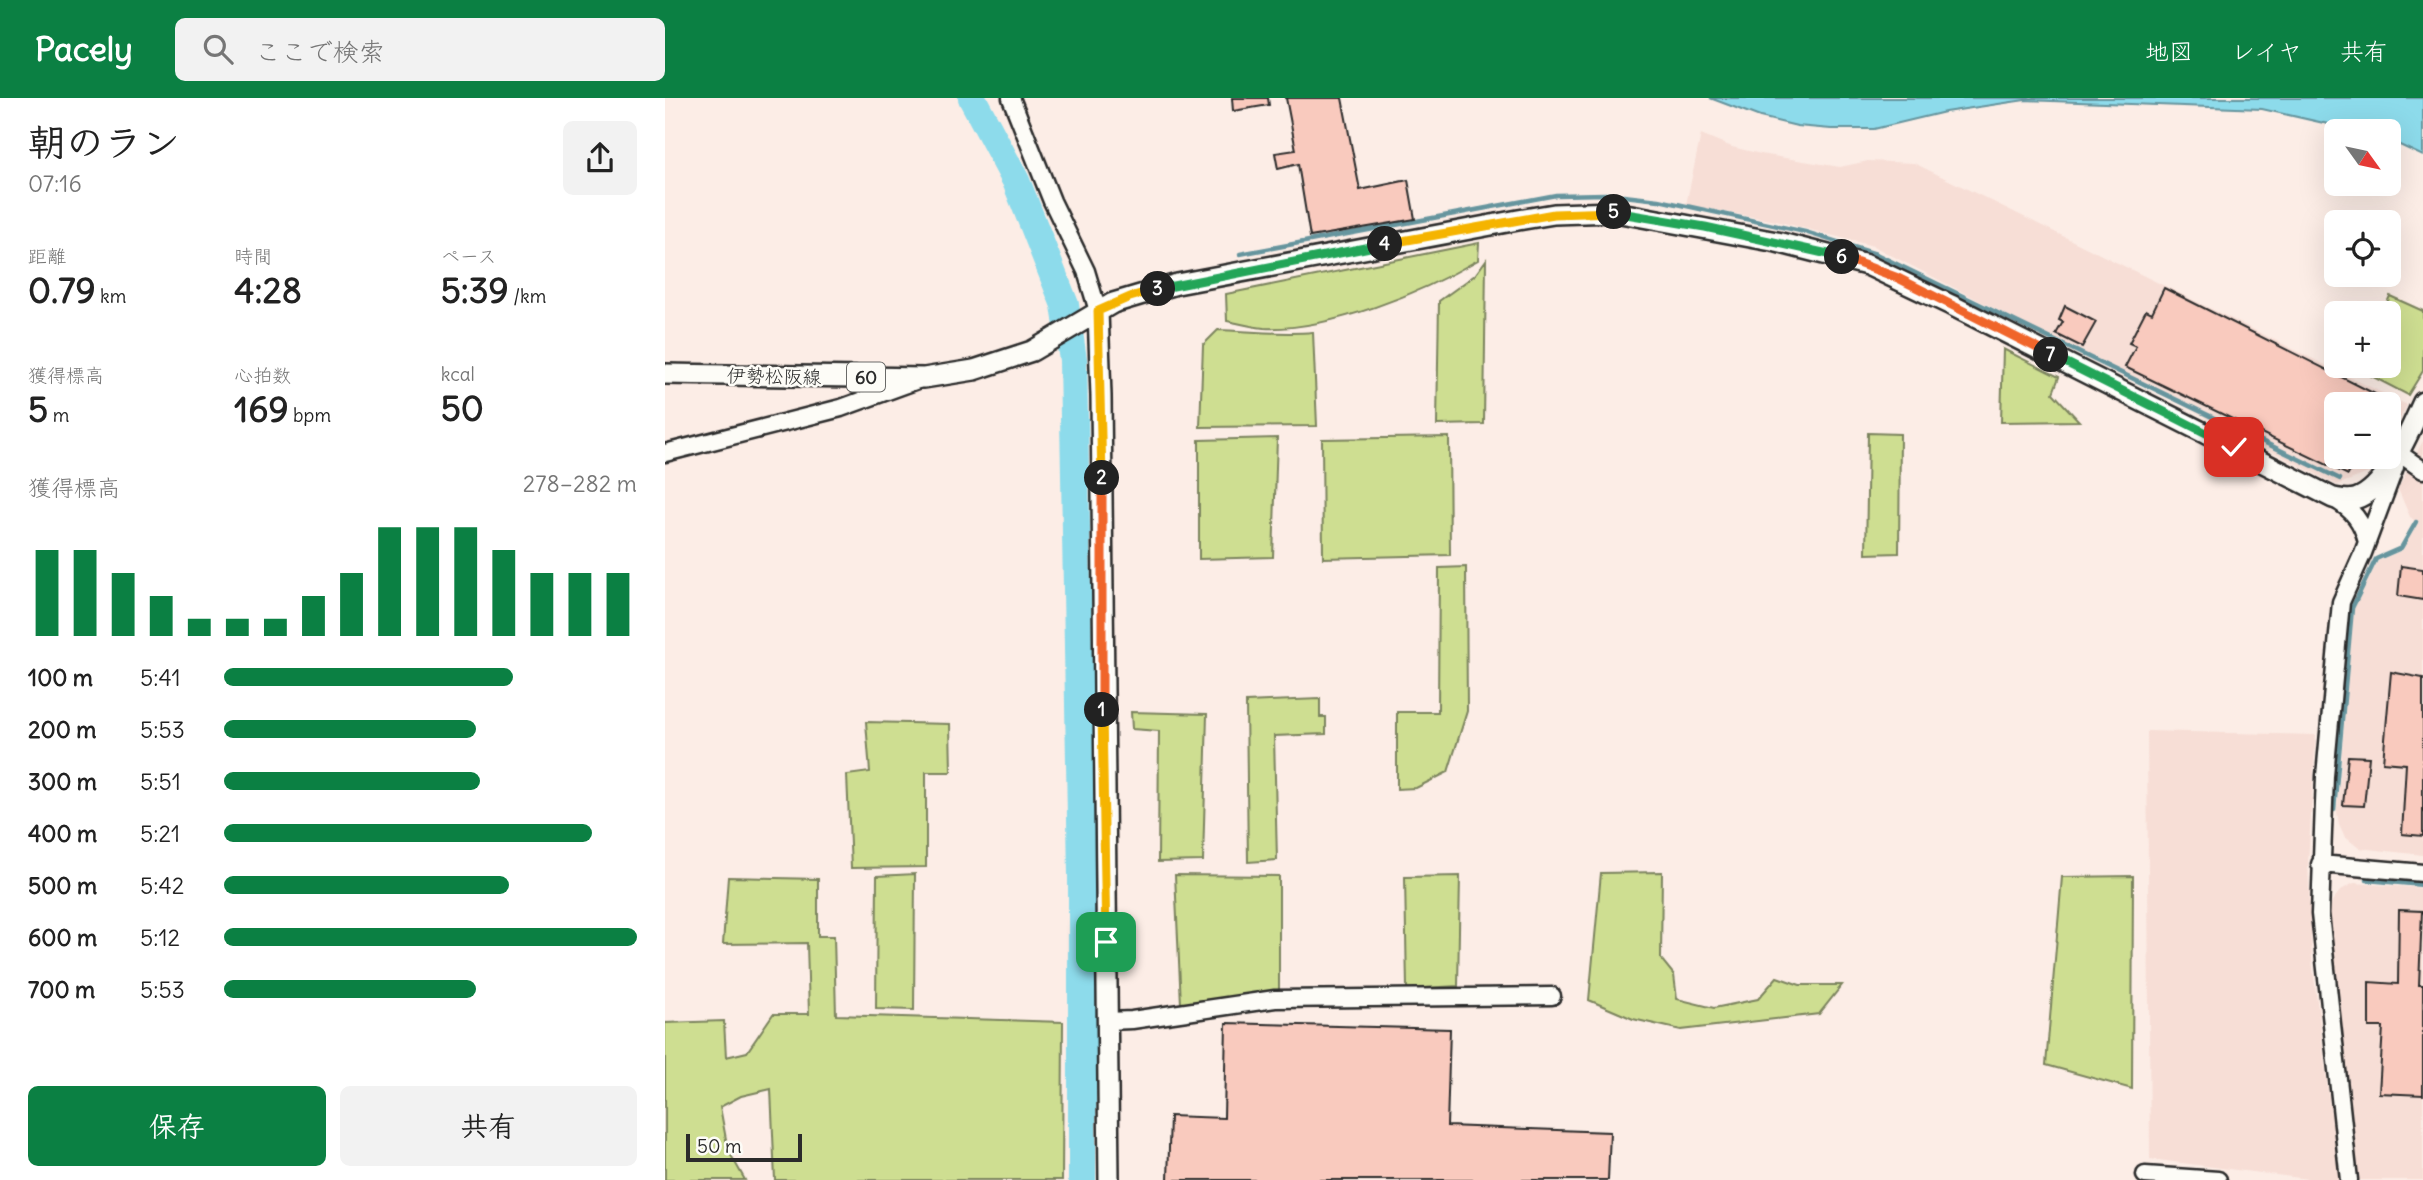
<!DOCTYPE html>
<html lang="ja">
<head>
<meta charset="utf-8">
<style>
	body { margin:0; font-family:Delius,"Klee One",sans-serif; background:#f2f2f2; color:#222; height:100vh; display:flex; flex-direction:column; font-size:26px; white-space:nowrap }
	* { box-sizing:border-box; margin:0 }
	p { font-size:23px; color:#767676 }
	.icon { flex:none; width:38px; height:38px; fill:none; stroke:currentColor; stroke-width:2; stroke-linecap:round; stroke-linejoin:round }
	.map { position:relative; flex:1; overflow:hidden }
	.sheet { display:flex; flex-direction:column; background:#fff; width:665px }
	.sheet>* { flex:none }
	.needle { width:46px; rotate:123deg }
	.tools { position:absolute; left:1659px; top:21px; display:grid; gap:14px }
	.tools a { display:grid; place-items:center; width:77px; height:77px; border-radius:10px; background:#fff; box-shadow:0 7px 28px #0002; font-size:35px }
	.scale { position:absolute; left:21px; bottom:18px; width:116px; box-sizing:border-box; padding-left:7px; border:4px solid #2b2b2b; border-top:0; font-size:19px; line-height:24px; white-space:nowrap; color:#2b2b2b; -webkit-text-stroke:5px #fdfcf7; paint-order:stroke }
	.pin { position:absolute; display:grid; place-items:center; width:60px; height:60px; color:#fff; margin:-30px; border-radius:14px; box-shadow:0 4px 10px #0006 }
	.km { position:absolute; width:35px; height:35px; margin:-18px; border-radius:50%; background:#222; color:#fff; font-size:19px; line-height:35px; text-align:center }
	.round { display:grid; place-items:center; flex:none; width:74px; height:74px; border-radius:10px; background:#f2f2f2 }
	.overview { display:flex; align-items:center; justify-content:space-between; height:119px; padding:0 28px }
	h1 { font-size:38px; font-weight:700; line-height:52px }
	.figures { display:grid; grid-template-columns:repeat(3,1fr); gap:10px; height:119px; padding:7px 28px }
	.figures div { display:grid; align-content:center }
	.figures b { font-size:35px; font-weight:700 }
	.figures small { font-size:19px; font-weight:400 }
	.figures p { font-size:19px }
	.chart { height:196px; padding:14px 28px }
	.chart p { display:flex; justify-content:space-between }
	.chart svg { width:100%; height:126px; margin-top:7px; stroke:#0b8043; stroke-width:6 }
	.primary-button { display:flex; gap:14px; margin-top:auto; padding:14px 28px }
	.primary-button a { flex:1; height:80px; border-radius:10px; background:#0b8043; color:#fff; font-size:28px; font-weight:700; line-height:80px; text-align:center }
	.primary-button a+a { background:#f2f2f2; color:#222 }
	ul { padding:0 28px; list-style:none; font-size:23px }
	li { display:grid; grid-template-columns:112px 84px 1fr; align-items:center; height:52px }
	li i { height:18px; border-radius:9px; background:#0b8043 }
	header { display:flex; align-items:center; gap:42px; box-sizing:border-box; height:98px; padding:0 35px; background:#0b8043; color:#fff }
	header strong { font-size:33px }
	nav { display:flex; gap:38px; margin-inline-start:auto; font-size:24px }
	.search { width:490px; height:63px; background:#f2f2f2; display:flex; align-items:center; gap:18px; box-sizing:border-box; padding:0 24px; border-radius:10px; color:#767676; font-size:26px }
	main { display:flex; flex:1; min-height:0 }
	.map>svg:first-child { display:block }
</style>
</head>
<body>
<header>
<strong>Pacely</strong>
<div class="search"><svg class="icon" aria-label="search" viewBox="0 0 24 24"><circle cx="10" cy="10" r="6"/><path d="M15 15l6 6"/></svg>ここで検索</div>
<nav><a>地図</a><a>レイヤ</a><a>共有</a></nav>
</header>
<main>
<section class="sheet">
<div class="overview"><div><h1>朝のラン</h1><p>07:16</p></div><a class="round"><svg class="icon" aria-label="share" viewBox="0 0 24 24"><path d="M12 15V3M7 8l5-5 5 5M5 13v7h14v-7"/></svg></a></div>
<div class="figures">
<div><p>距離</p><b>0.79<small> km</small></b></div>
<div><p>時間</p><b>4:28</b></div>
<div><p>ペース</p><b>5:39<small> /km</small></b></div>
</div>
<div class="figures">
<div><p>獲得標高</p><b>5<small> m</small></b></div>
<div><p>心拍数</p><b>169<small> bpm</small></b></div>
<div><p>kcal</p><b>50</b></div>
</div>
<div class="chart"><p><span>獲得標高</span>278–282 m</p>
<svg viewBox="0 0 160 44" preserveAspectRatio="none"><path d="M5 44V14M15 44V14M25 44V22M35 44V30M45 44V38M55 44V38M65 44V38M75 44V30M85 44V22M95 44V6M105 44V6M115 44V6M125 44V14M135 44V22M145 44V22M155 44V22"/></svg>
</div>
<ul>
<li><b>100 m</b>5:41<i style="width:70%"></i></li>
<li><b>200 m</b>5:53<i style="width:61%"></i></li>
<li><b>300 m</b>5:51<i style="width:62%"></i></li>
<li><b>400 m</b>5:21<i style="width:89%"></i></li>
<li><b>500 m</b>5:42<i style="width:69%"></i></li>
<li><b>600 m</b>5:12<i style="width:100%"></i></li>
<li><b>700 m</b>5:53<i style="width:61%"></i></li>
</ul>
<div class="primary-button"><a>保存</a><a>共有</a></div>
</section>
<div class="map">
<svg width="1758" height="1082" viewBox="0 0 1758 1082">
	<rect width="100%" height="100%" fill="#fcede6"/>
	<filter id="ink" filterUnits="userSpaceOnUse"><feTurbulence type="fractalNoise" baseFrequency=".0143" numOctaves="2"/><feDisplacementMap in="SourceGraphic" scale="14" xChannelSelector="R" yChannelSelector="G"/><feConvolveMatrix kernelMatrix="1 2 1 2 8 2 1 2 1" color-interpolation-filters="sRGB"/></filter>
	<g filter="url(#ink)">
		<path fill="#f7ded6" d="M1036,36l31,13 29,7 79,13 28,-6 46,2 493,242 -18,35v-36h-53v53h44l-9,15 -34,13 -464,-239 -97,-25 -90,-16z
			M1758,343v414l-64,-7 -15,-12 -5,-11 -2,-14 17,-203 24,-47 24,-11 16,-27 -8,-6 -12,-28z
			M1482,633l169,4 -8,128 4,97 27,220h-23l-166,-21z
			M1689,785l69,5v292h-65l-29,-266 3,-13 9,-11z"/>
		<path fill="#cede91" stroke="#7c845e" stroke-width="2" d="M814,145l-1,17c-55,32 -149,71 -214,68 -12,-1 -25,-5 -37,-7l-1,-27z
			M821,162l-2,164 -47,1 2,-124 36,-26z
			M1725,198l33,15v60l-15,24 -52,-27 1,-2h32v-53h-7z
			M553,232c32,1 63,5 95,2l4,94 -117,1 3,-82z
			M1338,251l56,28 -6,16 26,28 -78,1z
			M1203,335l32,1 -1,119 -33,1z
			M784,339l1,118 -127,3 -1,-119z
			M612,340l-4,119 -74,2v-119z
			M801,469l1,144 -19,61 -32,16 -19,1v-77h41l1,-144z
			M655,601v18h6v17l-52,2 3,124 -29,2 -2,-160z
			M466,614l76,2 -4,147 -45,1 1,-131 -27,-2z
			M201,624l84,2 1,48h-25v95l-75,1 -4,-93 23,-3z
			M997,774l-1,87 13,16 3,24 37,9 44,-9 19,-22 23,8h42l-23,29 -138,16 -48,-11 -44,-19 12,-127z
			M250,776l-1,136 -38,-1 1,-133z
			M510,777l104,1v115l-98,13z
			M795,778l-2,110 -51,3 -2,-112z
			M1468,778l-1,213 -86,-24 16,-188z
			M63,779l90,2v57h16l2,79 227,7 -1,158h-287l-4,-91 -30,7 -21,11 8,43 17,30h-80v-157l59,-2 2,36 21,-5 26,-38h36l-2,-71 -84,1z"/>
		<path fill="#8ddbeb" stroke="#66959e" stroke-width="2" d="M1045,0h713v58l-34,-16v-9h-30l-97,-22 -237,-9 -80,12 -71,17h-43l-34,-3 -37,-9z"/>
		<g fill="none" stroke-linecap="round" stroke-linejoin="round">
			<path stroke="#66959e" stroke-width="4.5" d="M575,156l316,-59 50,-1 53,6 146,32 71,22 464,225
				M1669,712l18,-202 24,-49 25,-11 15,-26
				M1702,782l56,5"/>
			<path stroke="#8ddbeb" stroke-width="28" d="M307,0l44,83 49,124 8,55 9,516v304"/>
		</g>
		<path fill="#f9cabe" stroke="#2b2b2b" stroke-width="2" d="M567,0h36l1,7 -36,6z
			M621,0h56l18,92 48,-10 7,39 -105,18 -12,-73 -20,5 -3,-16 21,-3z
			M1499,190l231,116h-59v53h21l-9,18 -223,-108 11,-21 -7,-3 17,-33 6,3z
			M1400,208l31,16 -14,25 -26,-13 7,-12 -4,-2z
			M1736,468l22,3v31l-25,-4z
			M1726,574l32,6v158l-21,-2 4,-70 -23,-2z
			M1683,658l21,1 -5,49 -21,-1z
			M1734,812l23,1 -3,74h4v110l-44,-2 4,-66h-14v-45l29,2z
			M561,925l224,6 -3,97 163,6 -2,48h-440l2,-64 54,2z"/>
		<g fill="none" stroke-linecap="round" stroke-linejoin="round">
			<g stroke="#2b2b2b" stroke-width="21">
				<path id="minor" d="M346,0l41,103 34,70 12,40
					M0,355l176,-45 77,-28
					M1735,356l23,16
					M1669,401c19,11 28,22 33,43
					M1655,766l103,9
					M442,923l25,-1 143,-21 277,-3
					M1480,1077l73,5
					M1684,1082l-29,-266 5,-138 16,-174 22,-49 32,-86"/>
			</g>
			<g stroke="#2b2b2b" stroke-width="24">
				<path id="major" d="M433,213l3,85 8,784
					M0,276l259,4 50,-8 58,-19 81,-48 64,-19 341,-64 36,-6 61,-2 162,30 90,23 84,40 382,193c7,1 14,3 22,1 31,-9 55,-69 68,-97"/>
			</g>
			<use href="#minor" stroke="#fdfcf7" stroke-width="16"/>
			<use href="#major" stroke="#fdfcf7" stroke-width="19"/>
		</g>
	</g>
	<g fill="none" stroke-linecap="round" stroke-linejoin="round" filter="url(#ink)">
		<g stroke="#fff" stroke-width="14">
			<path id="split-1" d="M437,612l4,232"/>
		</g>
		<g stroke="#fff" stroke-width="14">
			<path id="split-2" d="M437,380v232"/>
		</g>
		<g stroke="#fff" stroke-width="14">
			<path id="split-3" d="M437,380l-4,-167 32,-14 28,-8"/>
		</g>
		<g stroke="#fff" stroke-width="14">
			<path id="split-4" d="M493,191l227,-45"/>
		</g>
		<g stroke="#fff" stroke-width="14">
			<path id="split-5" d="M720,146l169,-30 60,-2"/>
		</g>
		<g stroke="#fff" stroke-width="14">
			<path id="split-6" d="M949,114l91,15 137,30"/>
		</g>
		<g stroke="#fff" stroke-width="14">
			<path id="split-7" d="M1177,159l56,21 153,77"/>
		</g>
		<g stroke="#fff" stroke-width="14">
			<path id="split-8" d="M1386,257l183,92"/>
		</g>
		<use href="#split-1" stroke="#f5b400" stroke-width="9"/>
		<use href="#split-2" stroke="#f0652b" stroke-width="9"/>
		<use href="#split-3" stroke="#f5b400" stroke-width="9"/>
		<use href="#split-4" stroke="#22a559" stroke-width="9"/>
		<use href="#split-5" stroke="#f5b400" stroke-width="9"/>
		<use href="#split-6" stroke="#22a559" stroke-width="9"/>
		<use href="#split-7" stroke="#f0652b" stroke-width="9"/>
		<use href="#split-8" stroke="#22a559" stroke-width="9"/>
	</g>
	<g text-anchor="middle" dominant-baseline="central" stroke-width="5" stroke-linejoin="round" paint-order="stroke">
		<rect fill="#fdfcf7" stroke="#6a6a68" stroke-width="2" x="182" y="264.5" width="38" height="29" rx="5"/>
		<g font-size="18" font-weight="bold" fill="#2b2b2b">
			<text x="201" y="279">60</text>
		</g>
		<g font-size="19" fill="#2b2b2b" stroke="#fdfcf7">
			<text transform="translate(109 278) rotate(1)">伊勢松阪線</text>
		</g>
	</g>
</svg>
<div class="tools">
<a><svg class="needle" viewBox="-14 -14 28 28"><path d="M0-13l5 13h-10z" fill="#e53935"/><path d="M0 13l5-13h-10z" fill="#767676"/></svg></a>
<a><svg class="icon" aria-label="locate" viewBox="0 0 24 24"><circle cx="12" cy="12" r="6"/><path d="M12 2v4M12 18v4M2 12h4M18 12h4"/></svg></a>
<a>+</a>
<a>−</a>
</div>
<div class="scale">50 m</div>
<div class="pin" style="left:441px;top:844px;background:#1e9e55"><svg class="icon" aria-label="arrive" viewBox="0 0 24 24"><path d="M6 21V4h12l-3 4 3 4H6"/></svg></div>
<div class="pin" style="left:1569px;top:349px;background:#d93025"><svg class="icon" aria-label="check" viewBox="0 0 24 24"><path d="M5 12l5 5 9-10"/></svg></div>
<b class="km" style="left:437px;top:612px">1</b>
<b class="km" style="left:437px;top:380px">2</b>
<b class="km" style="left:493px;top:191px">3</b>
<b class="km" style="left:720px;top:146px">4</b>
<b class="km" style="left:949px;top:114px">5</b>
<b class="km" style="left:1177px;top:159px">6</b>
<b class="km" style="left:1386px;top:257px">7</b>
</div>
</main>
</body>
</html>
